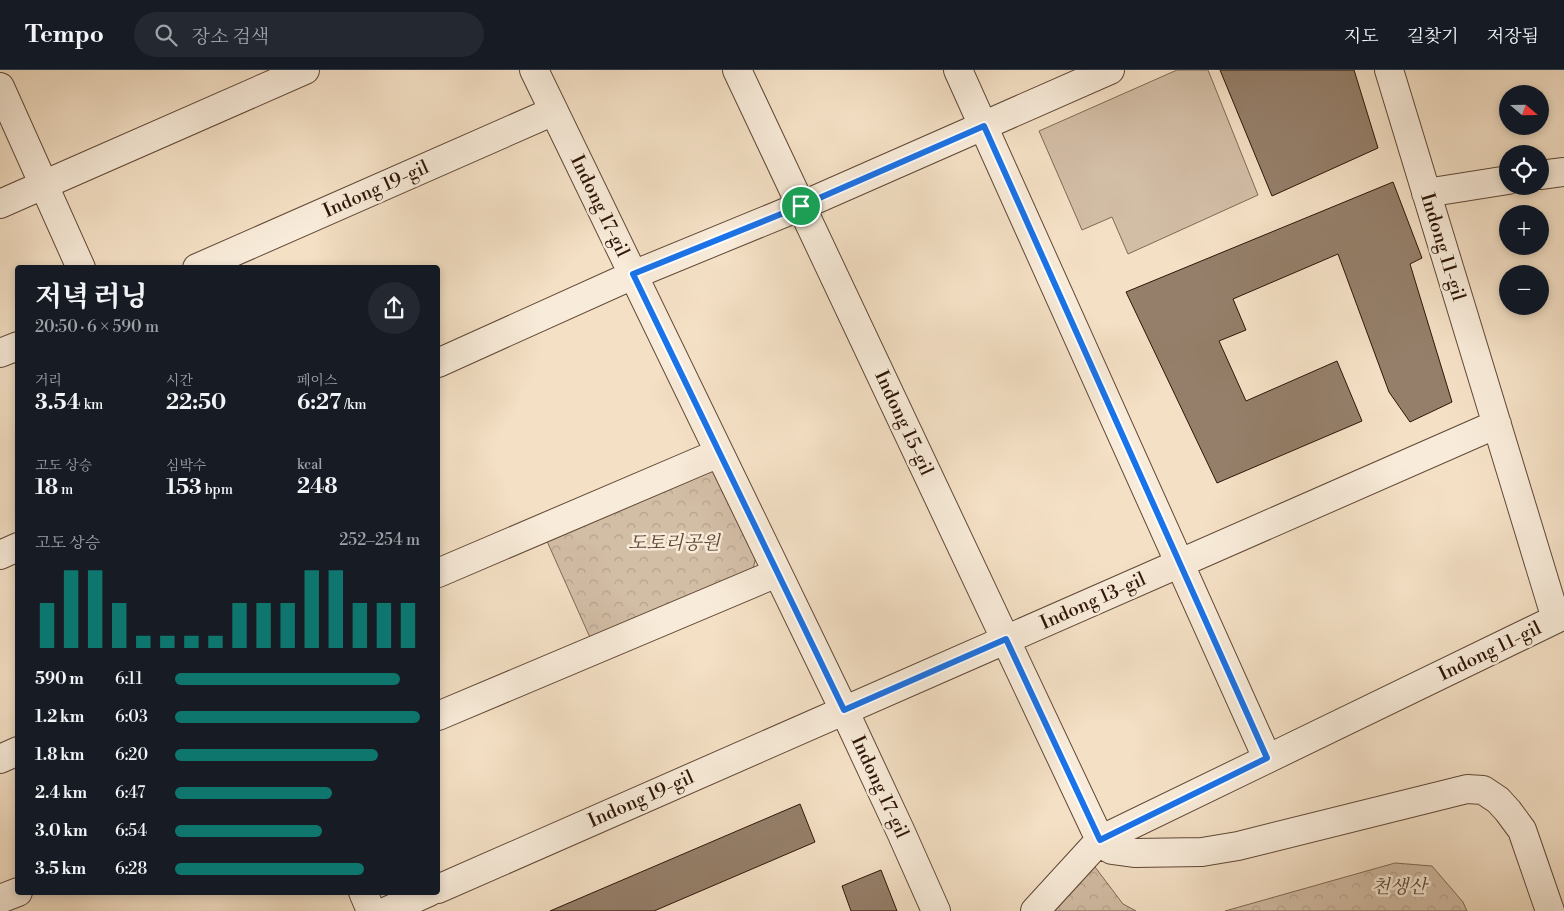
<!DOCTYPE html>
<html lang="ko">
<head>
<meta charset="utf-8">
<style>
	body { margin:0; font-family:"Libre Bodoni","Noto Serif KR",serif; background:#242831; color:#f1f3f6; height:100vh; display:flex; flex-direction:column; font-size:19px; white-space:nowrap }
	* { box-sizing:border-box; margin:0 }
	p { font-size:16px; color:#9ea1a6 }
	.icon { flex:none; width:28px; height:28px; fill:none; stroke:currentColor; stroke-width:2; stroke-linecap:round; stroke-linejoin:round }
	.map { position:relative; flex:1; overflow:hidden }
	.sheet { position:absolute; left:15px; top:195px; width:425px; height:630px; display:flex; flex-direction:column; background:#171b24; border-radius:5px; box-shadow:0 2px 8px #0003 }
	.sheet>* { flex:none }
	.needle { width:32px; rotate:110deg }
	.buttons { position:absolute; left:1499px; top:15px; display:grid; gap:10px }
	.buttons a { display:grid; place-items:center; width:50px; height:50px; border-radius:50%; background:#171b24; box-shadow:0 2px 8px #0003; font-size:25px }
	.pin { position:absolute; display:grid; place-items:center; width:42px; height:42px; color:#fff; margin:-21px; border:2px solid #fff; border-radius:50%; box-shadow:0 1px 5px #0007 }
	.round { display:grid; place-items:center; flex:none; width:52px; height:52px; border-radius:26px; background:#242831 }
	.head { display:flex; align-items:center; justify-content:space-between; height:85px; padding:0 20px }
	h1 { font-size:28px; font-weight:700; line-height:38px }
	.stats { display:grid; grid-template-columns:repeat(3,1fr); gap:8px; height:85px; padding:5px 20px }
	.stats div { display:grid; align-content:center }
	.stats b { font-size:21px; font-weight:700 }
	.stats small { font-size:14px; font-weight:400 }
	.stats p { font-size:14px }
	.chart { height:140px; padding:10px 20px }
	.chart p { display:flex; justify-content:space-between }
	.chart svg { width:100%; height:90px; margin-top:5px; stroke:#0f766e; stroke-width:6 }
	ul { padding:0 20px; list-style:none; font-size:16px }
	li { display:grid; grid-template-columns:80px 60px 1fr; align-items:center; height:38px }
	li i { height:12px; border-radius:6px; background:#0f766e }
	header { display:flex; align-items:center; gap:30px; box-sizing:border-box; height:70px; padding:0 25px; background:#171b24; border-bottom:1px solid #363941 }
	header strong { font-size:24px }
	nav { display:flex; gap:28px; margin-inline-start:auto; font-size:18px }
	.search { width:350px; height:45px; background:#242831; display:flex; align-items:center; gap:12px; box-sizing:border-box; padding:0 18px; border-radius:28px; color:#9ea1a6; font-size:19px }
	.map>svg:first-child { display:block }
</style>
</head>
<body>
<header>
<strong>Tempo</strong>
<div class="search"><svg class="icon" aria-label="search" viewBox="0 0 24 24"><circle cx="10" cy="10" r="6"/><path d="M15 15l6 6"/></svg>장소 검색</div>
<nav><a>지도</a><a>길찾기</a><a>저장됨</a></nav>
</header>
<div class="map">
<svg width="1564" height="841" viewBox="0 0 1564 841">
	<defs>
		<pattern id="forest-crowns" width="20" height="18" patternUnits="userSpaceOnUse" patternTransform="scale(1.25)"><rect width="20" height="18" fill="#d2bda5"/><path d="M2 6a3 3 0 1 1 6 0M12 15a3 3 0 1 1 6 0" fill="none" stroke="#b5a28d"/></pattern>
	</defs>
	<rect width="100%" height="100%" fill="#f4e0c5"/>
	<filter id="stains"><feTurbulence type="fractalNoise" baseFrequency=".004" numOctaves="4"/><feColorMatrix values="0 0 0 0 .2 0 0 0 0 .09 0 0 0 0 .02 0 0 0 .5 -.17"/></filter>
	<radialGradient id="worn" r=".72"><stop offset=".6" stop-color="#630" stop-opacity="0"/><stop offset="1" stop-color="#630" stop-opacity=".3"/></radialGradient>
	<path fill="#d2bda5" stroke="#806956" d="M1177,0h31l50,125 -130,59 -16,-37 -30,13 -43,-99z"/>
	<path fill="url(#forest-crowns)" stroke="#806956" d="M722,398l36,80 -5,21 -161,73 -46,-103 152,-69z
		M1395,793l37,3 31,36 4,9h-242z
		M1095,797l28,37 13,7h-81z"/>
	<path fill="#957f6a" stroke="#2e1507" d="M1220,0h134l24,78 -106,48z
		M1393,112l29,76 -12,6 42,138 -42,20 -21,-30 -51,-138 -105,45 13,31 -27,11 27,60 91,-40 25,60 -145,62 -91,-191z
		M800,734l15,38 -161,69h-104z
		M881,800l16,41h-46l-9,-25z"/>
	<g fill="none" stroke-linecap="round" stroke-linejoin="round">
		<g stroke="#604836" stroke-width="30">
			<path id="minor" d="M534,0l310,640 56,120 36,81
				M737,0l363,770 5,6 7,4 22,3 68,-1 36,-6 229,-57 16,1 15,10 10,11 14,19 28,81
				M958,0l309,688
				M0,17l81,181
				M1540,105l24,-3
				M1426,123l82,-13
				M0,134l305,-134
				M197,198l357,-157
				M0,283l18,-7
				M438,293l195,-88 168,-69 309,-136
				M0,485l18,-8
				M438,503l281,-120
				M438,646l339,-143
				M0,689l18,-8
				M438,819l1059,-465
				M363,822l8,19
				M0,829l18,-7
				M387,841l42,-19
				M1035,841l65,-71 456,-221 -167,-549"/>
		</g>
		<use href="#minor" stroke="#f8ebd9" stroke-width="28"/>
	</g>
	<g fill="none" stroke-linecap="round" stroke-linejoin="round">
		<g stroke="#fff" stroke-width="10">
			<path id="route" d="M984,56l283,632 -167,82 -94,-201 -162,71 -211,-436 168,-68z"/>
		</g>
		<use href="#route" stroke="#1a73e8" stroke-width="6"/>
	</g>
	<g text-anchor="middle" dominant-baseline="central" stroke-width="5" stroke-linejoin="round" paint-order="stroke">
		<g font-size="19" fill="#2e1507" stroke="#f8ebd9">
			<text transform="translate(376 119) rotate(-24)">Indong 19-gil</text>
			<text transform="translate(600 136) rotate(64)">Indong 17-gil</text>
			<text transform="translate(1443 177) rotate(73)">Indong 11-gil</text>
			<text transform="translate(904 353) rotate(65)">Indong 15-gil</text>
			<text transform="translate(1093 531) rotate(-24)">Indong 13-gil</text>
			<text transform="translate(1490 581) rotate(-26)">Indong 11-gil</text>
			<text transform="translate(880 717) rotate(65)">Indong 17-gil</text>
			<text transform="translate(641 729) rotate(-24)">Indong 19-gil</text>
		</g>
		<g font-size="19" font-style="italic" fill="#5f4736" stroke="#f8ebd9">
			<text x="674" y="473">도토리공원</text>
			<text x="1399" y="817">천생산</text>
		</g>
	</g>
	<rect width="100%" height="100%" filter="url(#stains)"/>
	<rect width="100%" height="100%" fill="url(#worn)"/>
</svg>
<div class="buttons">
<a><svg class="needle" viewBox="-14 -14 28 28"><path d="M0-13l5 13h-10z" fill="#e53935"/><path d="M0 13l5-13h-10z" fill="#9ea1a6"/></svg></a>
<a><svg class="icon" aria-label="locate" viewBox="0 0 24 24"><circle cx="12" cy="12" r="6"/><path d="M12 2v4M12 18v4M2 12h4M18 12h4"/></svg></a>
<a>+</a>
<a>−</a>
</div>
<div class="pin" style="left:801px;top:136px;background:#1e9e55"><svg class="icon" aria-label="arrive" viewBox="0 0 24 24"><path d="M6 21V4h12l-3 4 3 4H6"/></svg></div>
<section class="sheet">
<div class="head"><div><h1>저녁 러닝</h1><p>20:50 · 6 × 590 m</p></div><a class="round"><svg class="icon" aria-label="share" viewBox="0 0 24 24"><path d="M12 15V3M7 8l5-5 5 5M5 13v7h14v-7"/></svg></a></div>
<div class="stats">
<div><p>거리</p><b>3.54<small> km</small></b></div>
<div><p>시간</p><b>22:50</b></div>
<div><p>페이스</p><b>6:27<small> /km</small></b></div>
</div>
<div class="stats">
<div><p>고도 상승</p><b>18<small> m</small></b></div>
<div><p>심박수</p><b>153<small> bpm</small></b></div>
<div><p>kcal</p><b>248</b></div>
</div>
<div class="chart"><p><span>고도 상승</span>252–254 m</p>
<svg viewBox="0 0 160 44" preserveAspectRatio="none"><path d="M5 44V22M15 44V6M25 44V6M35 44V22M45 44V38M55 44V38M65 44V38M75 44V38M85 44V22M95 44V22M105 44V22M115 44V6M125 44V6M135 44V22M145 44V22M155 44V22"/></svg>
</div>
<ul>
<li><b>590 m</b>6:11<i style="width:92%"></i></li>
<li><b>1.2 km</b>6:03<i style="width:100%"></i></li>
<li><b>1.8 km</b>6:20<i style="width:83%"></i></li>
<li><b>2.4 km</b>6:47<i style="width:64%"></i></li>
<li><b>3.0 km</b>6:54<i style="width:60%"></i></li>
<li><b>3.5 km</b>6:28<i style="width:77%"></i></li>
</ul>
</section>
</div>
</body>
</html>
